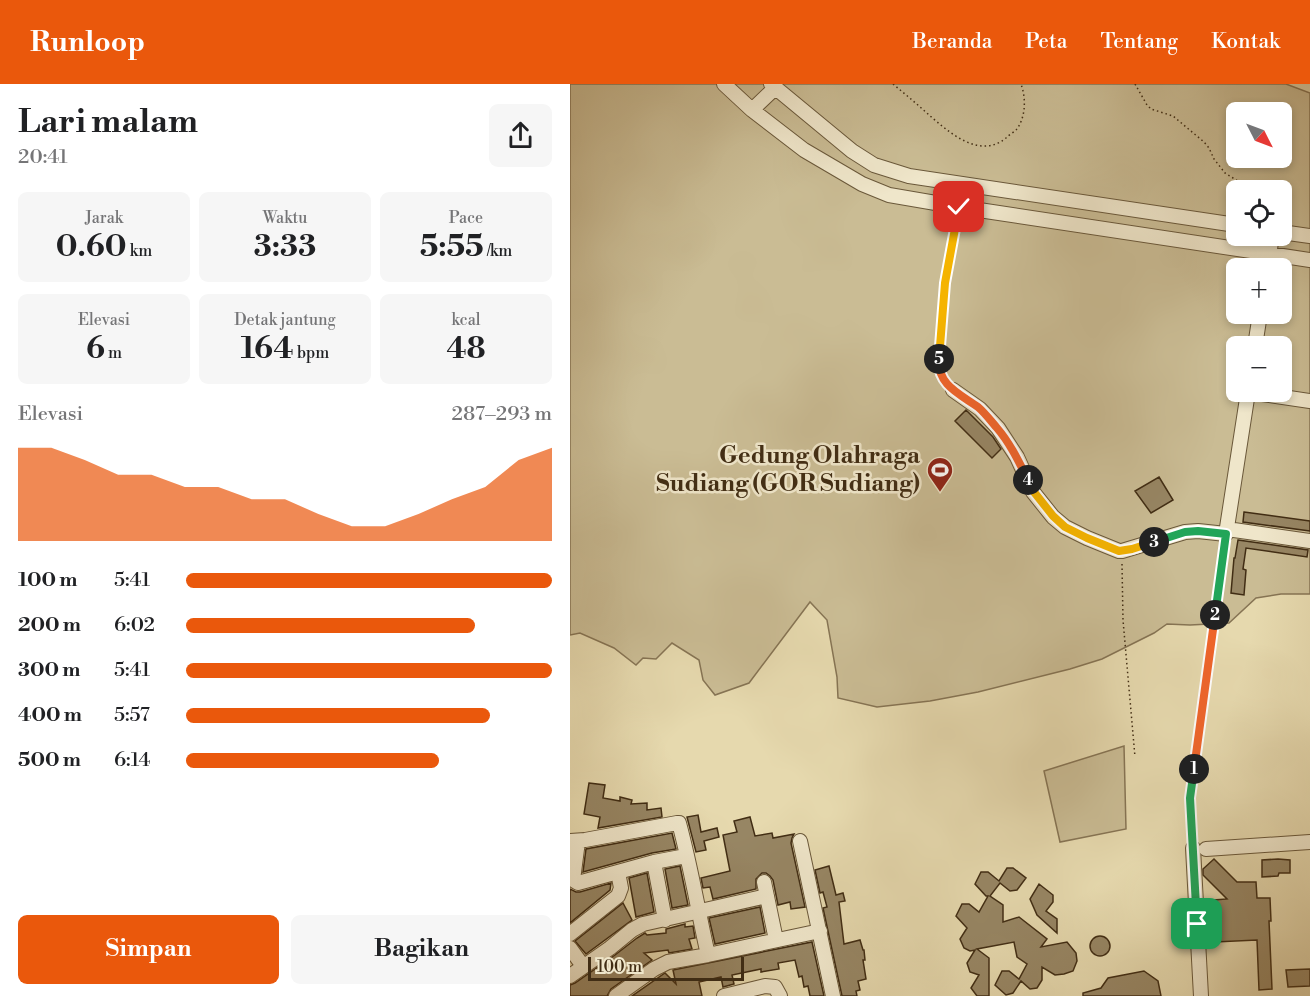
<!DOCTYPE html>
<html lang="id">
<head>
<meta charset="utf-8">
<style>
	body { margin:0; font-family:"Libre Bodoni",serif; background:#f6f6f6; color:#202124; height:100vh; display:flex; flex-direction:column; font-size:22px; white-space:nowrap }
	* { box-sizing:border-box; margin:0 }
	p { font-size:20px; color:#757577 }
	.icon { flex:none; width:33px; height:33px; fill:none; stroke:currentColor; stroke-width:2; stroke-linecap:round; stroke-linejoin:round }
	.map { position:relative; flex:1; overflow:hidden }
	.panel { display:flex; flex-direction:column; background:#fff; width:570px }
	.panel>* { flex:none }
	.needle { width:39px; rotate:132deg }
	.tools { position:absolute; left:656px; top:18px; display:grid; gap:12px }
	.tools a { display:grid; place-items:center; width:66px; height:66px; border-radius:9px; background:#fff; box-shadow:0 3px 9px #0003; font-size:30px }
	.scale { position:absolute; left:18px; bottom:15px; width:156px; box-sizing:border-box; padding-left:6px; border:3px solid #412d14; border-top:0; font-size:16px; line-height:21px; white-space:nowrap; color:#412d14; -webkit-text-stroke:4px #efe6ca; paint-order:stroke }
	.pin { position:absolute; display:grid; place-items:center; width:51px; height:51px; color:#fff; margin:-26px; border-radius:12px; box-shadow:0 3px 9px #0006 }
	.km { position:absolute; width:30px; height:30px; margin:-15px; border-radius:50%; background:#222; color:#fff; font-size:16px; line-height:30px; text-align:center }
	.round { display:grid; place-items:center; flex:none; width:63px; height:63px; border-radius:9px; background:#f6f6f6 }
	.head { display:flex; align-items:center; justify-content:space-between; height:102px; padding:0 18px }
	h1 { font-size:33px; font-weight:800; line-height:45px }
	.figures { display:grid; grid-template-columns:repeat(3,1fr); gap:9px; height:102px; padding:6px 18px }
	.figures div { display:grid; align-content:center; border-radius:9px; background:#f6f6f6; text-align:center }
	.figures b { font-size:30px; font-weight:800 }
	.figures small { font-size:16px; font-weight:400 }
	.figures p { font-size:16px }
	.chart { height:168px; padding:12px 18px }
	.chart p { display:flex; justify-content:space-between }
	.chart svg { width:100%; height:108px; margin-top:6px; fill:#ea580c; opacity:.7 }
	.button { display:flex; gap:12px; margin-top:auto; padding:12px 18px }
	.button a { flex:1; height:69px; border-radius:9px; background:#ea580c; color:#fff; font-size:24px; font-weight:800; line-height:69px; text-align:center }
	.button a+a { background:#f6f6f6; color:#202124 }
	ul { padding:0 18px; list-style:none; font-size:20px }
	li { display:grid; grid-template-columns:96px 72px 1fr; align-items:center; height:45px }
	li i { height:15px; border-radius:8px; background:#ea580c }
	header { display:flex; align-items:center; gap:36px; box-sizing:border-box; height:84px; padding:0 30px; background:#ea580c; color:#fff }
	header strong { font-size:28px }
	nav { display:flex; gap:33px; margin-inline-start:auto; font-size:21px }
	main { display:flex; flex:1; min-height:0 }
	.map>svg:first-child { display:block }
</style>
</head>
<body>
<header>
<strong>Runloop</strong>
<nav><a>Beranda</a><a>Peta</a><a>Tentang</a><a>Kontak</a></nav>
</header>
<main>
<section class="panel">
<div class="head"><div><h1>Lari malam</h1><p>20:41</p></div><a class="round"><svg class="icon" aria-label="share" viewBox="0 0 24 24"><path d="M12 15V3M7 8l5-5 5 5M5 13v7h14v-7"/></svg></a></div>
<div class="figures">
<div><p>Jarak</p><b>0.60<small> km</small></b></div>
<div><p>Waktu</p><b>3:33</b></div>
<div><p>Pace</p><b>5:55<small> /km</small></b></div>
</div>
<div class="figures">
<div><p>Elevasi</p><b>6<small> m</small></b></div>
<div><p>Detak jantung</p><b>164<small> bpm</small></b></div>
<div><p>kcal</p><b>48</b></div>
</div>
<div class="chart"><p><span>Elevasi</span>287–293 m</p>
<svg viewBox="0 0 160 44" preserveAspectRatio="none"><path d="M0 44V6L10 6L20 11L30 17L40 17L50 22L60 22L70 27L80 27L90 33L100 38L110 38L120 33L130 27L140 22L150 11L160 6V44z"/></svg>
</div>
<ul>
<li><b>100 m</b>5:41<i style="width:100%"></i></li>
<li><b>200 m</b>6:02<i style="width:79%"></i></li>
<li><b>300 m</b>5:41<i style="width:100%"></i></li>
<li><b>400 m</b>5:57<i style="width:83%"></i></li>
<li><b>500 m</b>6:14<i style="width:69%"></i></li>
</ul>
<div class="button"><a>Simpan</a><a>Bagikan</a></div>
</section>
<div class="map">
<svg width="740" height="912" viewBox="0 0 740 912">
	<rect width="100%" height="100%" fill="#e6d9ae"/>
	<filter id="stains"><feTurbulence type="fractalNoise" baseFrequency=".00333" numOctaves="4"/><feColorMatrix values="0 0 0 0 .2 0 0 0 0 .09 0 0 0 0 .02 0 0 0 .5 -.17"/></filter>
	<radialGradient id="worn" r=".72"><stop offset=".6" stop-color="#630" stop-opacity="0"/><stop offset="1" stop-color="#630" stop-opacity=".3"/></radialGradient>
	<path fill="#cabc94" stroke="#867454" stroke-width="1.5" fill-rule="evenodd" d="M0,0h716l24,9v501h-29l-25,4 -27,25 -39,2 -23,-1 -13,9 -52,26 -32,10 -92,23 -48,9 -53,6 -39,-9 -1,-21 -10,-57 -17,-18 -61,81 -34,12 -12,-15 -4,-20 -27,-17 -16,16 -13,-1 -7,7 -22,-17 -34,-15 -10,2zM666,28h45v46h-45zM666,106h45v46h-45zM666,184h45v46h-45zM666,262h45v46h-45z
		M554,662l2,83 -66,13 -16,-71z"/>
	<path fill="#978664" stroke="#412d14" stroke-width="1.5" d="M396,326l27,27 8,12 -9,9 -37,-37z
		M589,393l14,23 -22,13 -16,-22z
		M674,428l66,9v10l-67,-9z
		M668,456l70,10 -1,7 -61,-9 -3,21 3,1 -2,25 -13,-2 3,-35h1z
		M19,699l16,2 -2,13 17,3v-4l12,3 -1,4 16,-1v7l14,-2 1,9 -64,11 2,-11 -16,-3z
		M128,731l3,17 16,-4 2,9 -15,4 2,9 -10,2 -9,-35z
		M180,733l5,19 17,-3 1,5 21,-4 -2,4 -1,5 14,64 -14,2 -1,-7 -12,3 -5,-25 -3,-4 -4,-3h-4l-6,6v10l-43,10 -3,-12 -7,1 -2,-10 29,-7 -7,-36 14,-3 -3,-11z
		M102,749l4,16 -24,4 -69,19 3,-23z
		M644,775l23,23h19l1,16h13l1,23h-2l3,68 -13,1 -2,-50 -42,2 -1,-42 13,-1 -24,-24v-6z
		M708,775l12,1v13h-11l-1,3 -16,1v-17z
		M110,782l8,39 -16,3 -7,-39z
		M259,782l7,29 7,-2 2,8 -6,1 5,42 16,-4 3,10h1l1,10h-2l3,19 -8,2 2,9 -4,1 1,5h-15l-19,-88 4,-1 -4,-15 -3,1 -5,-23z
		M437,784h6l13,10 -9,12 -7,1 -10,-8 -10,13 13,9v17l16,-5 28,22 -6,8 26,-5 9,11 1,8 -4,10 -9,3 -9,1 -13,-8v13l-5,8 -7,1 -9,-8 -8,12 -7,2 -11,-10 7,-14h7l10,8 8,-15 -10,-7 -3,-15 -37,7 12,9v38h-12l-6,-8 8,-13 -9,-3 -3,-9 8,-13 -5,1 -6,-3 -4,-9 7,-11 -11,-12 6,-12h7l10,8 9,-16h-2l-11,-12 6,-12h7l11,9z
		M77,789l7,39 -18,5 -7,-39z
		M41,799l-1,7 -40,33v-34l6,3h4z
		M469,800l14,11v7l-7,9 11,8v14l-20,-18 -7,-16z
		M53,819l9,17 -46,34 -11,-13z
		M190,823l5,26 -50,11 -6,-26z
		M115,840v3l8,-1 2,12 -6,1 3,10 -23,4 -1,-3 -24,3 8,7 -41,29 -4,7h-37v-11l5,-2 40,-28 22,-17 8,-5 2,2 19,-2v-4z
		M520 862a10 10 0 1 1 20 0a10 10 0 1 1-20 0Z
		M242,858l12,54h-14l-2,-10 -4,1 -2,-11 -3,1 -4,-17 -17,3 1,6 -18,3v-3l-29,6 2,9 -11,3 -2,-10 -22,5 3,14h-70l33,-23 11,11 -3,-14z
		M740,885v17l-22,1 -2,-17z
		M574,887l14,10 3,15h-78v-3l18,-5 7,-10z"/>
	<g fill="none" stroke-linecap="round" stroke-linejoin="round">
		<g stroke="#6a583a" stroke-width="16">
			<path id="minor" d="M154,0l28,26 52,40 58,34 27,11 70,12 351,53
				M201,0l81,67 22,14 35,11 327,49
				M182,26l23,-22
				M711,148l29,4
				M697,184l5,-32
				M685,262l5,-32
				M383,306l27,19 18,19 19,29 16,35 20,25 12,10 22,11 32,13h3l63,-19 13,-1 28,3 22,-142
				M678,308l62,9
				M657,445l83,12
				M0,757l15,-1 92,-17h2c12,44 19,88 29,132
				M8,757l-5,39 5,3 76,-21 32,-6
				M230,757l33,155
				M623,764l8,148
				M636,765l104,-7
				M84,778l11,58
				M194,798l12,58
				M0,850l48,-38 3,-8 -3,-16
				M0,864l13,18
				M0,892l40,-28 22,-18 11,-6 124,-28
				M46,912l38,-27 14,-7 40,-7 112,-24
				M154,912l41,-10 10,1 5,9"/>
		</g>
		<path stroke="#412d14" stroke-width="1.5" stroke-dasharray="1.5 3" stroke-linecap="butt" d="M323,0c12,10 24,20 36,31 20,17 50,45 77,23 3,-3 8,-6 11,-9 9,-13 9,-31 4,-45
			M565,0l12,21 4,4 22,7 31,26 5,6 5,11 11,14 16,10 16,7
			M374,296l-5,-12v-5l6,-80 11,-64
			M552,480l1,56 12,137
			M622,751l-2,-37 34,-253"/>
		<use href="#minor" stroke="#efe6ca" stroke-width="14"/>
	</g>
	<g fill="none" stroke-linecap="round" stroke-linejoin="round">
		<g stroke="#fff" stroke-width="12">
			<path id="split-1" d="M624,685l-4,29 7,126"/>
		</g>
		<g stroke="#fff" stroke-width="12">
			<path id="split-2" d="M624,685l21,-154"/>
		</g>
		<g stroke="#fff" stroke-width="12">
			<path id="split-3" d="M584,458l31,-10 13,-1 28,3 -11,81"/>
		</g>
		<g stroke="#fff" stroke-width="12">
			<path id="split-4" d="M458,396l6,12 19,24 12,11 22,11 32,13 13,-2 22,-7"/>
		</g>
		<g stroke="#fff" stroke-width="12">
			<path id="split-5" d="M369,275c-2,26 21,35 39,48 7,6 13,14 19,21 13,15 22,34 31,52"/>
		</g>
		<g stroke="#fff" stroke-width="12">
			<path id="split-6" d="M369,275l6,-76 14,-76"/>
		</g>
		<use href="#split-1" stroke="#22a559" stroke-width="8"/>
		<use href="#split-2" stroke="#f0652b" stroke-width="8"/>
		<use href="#split-3" stroke="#22a559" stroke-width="8"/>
		<use href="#split-4" stroke="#f5b400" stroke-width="8"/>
		<use href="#split-5" stroke="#f0652b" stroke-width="8"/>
		<use href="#split-6" stroke="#f5b400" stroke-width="8"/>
	</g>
	<defs>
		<g id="stadium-pin" transform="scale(1.35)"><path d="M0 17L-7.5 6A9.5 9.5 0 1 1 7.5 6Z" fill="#8f2418" stroke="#efe6ca"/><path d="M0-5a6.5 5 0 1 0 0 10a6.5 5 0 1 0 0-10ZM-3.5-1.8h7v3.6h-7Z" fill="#fff"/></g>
	</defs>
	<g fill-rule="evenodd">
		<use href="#stadium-pin" x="370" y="386"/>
	</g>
	<g text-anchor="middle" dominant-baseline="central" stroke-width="5" stroke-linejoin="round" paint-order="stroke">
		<g font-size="24" font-weight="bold" fill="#412d14" stroke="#efe6ca" text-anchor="end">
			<text x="350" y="372">Gedung Olahraga<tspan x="350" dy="28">Sudiang (GOR Sudiang)</tspan></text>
		</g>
	</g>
	<rect width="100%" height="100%" filter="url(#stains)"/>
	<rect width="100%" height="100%" fill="url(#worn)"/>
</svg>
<div class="tools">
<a><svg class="needle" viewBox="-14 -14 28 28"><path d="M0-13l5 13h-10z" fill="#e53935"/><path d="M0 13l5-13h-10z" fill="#757577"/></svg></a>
<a><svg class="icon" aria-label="locate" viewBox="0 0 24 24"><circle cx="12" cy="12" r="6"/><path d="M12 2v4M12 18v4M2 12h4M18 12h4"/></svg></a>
<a>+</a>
<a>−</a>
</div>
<div class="scale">100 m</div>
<div class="pin" style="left:627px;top:840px;background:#1e9e55"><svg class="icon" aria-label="arrive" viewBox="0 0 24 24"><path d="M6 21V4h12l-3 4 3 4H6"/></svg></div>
<div class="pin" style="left:389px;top:123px;background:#d93025"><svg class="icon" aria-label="check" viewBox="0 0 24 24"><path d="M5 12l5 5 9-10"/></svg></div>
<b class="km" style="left:624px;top:685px">1</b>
<b class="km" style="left:645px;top:531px">2</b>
<b class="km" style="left:584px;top:458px">3</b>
<b class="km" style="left:458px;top:396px">4</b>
<b class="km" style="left:369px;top:275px">5</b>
</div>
</main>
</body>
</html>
